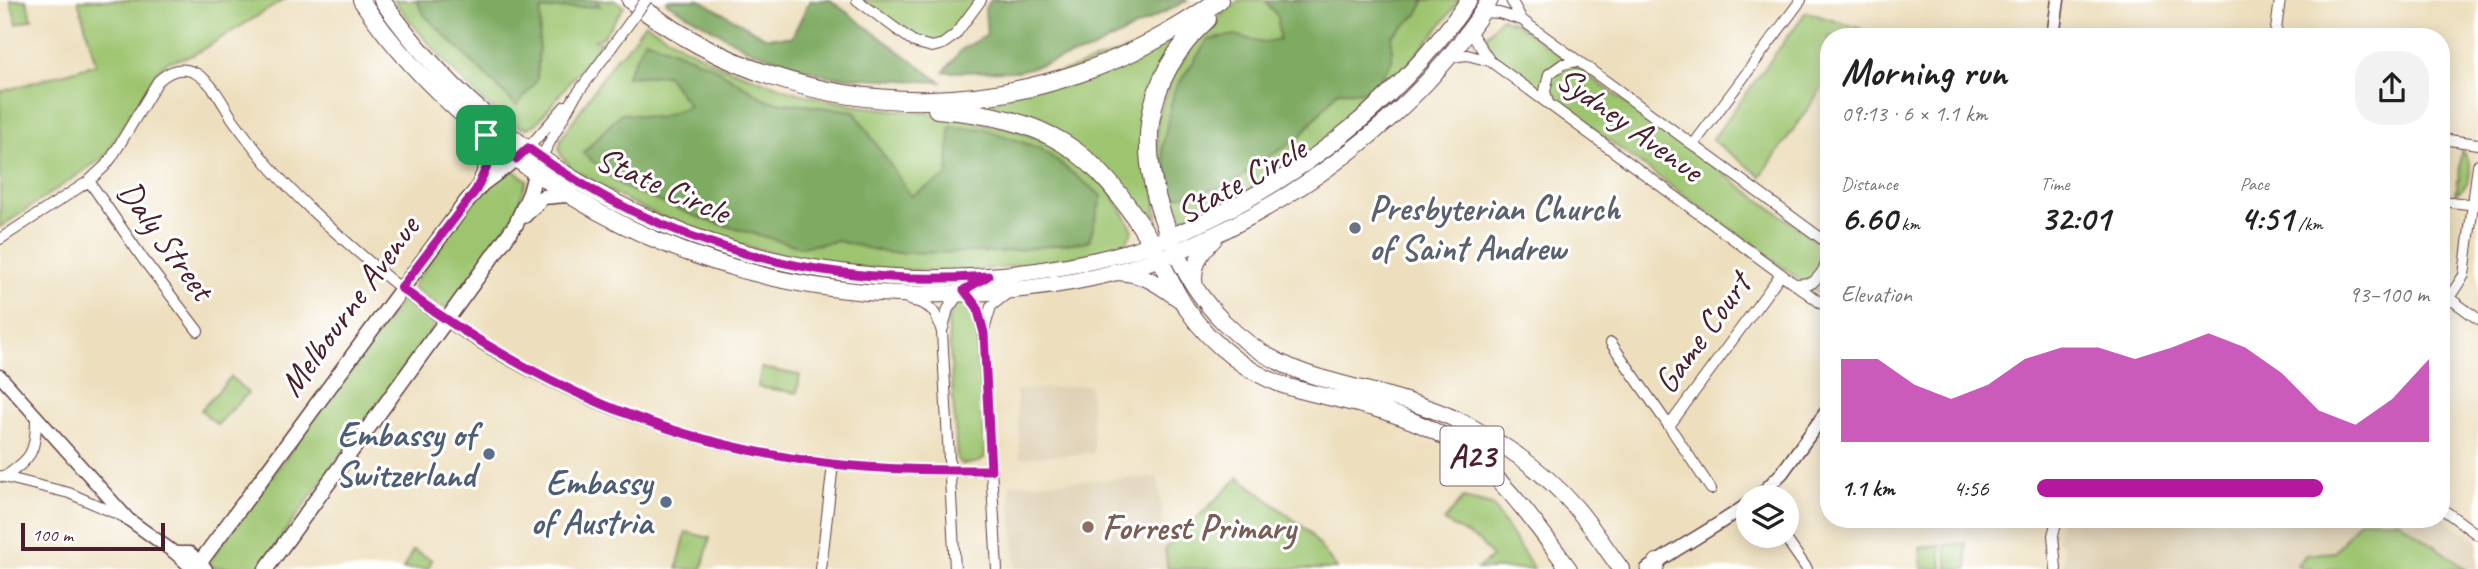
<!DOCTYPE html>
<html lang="en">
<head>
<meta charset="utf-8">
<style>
	body { margin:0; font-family:Caveat,sans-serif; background:#f2f2f2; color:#222; height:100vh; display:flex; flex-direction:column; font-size:26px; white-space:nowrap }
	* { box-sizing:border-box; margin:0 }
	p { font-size:23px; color:#767676 }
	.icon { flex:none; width:38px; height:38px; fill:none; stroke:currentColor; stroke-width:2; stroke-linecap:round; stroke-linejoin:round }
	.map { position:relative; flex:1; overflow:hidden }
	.side { position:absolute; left:1820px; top:28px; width:630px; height:500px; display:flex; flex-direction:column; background:#fff; border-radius:28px; box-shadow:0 4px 18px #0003 }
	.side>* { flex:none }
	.controls { position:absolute; left:1736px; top:485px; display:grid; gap:14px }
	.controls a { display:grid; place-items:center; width:63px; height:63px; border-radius:50%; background:#fff; box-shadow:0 4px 18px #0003; font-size:35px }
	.scale { position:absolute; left:21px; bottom:18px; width:144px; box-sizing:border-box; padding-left:7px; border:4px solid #4a1f2b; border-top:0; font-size:19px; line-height:24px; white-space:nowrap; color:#4a1f2b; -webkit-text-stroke:5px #fff; paint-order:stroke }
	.pin { position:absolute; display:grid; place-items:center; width:60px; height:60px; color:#fff; margin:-30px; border-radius:14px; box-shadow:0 4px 10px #0006 }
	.round { display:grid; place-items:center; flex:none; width:74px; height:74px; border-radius:28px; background:#f2f2f2 }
	.summary { display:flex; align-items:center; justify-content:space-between; height:119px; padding:0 21px }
	h1 { font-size:38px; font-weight:700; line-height:52px }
	.figures { display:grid; grid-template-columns:repeat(3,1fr); gap:10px; height:119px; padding:7px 21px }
	.figures div { display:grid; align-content:center }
	.figures b { font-size:35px; font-weight:700 }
	.figures small { font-size:19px; font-weight:400 }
	.figures p { font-size:19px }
	.chart { height:196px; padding:14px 21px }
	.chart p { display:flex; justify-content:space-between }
	.chart svg { width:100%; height:126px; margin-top:7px; fill:#b5179e; opacity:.7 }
	ul { padding:0 21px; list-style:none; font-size:23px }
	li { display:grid; grid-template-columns:112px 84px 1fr; align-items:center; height:52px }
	li i { height:18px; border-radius:9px; background:#b5179e }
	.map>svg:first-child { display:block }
</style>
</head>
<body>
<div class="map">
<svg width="2478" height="569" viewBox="0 0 2478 569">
	<rect width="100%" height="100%" fill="#fff"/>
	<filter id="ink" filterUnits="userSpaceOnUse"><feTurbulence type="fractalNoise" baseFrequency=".0143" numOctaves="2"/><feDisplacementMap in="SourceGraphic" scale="14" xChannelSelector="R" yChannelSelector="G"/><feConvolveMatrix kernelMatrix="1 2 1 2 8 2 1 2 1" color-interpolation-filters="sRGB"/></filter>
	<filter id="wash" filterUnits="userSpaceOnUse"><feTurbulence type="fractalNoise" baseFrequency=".00686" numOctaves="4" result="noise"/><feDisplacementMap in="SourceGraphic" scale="28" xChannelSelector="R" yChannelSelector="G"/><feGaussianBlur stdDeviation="1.57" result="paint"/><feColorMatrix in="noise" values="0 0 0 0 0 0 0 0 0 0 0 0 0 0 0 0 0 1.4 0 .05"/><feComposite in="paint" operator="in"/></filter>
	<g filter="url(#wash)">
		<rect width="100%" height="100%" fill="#eddfbd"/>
		<path fill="#ddcfb1" d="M1090,385l4,68 -74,5 -4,-68z
			M1158,477l11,92h-153l-7,-85z
			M2441,516l37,26v27h-415l1,-21 -8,-9 4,-19h381z"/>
		<path fill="#9dc570" stroke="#74724e" stroke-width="2" d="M10,0h16l6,19 -15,5z
			M78,0h206l-91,55 -26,7 -9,8 -54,87 -104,70v-135l96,-28z
			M394,0h221l9,7 -22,31 -7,2 6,3 -65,81c-2,1 -8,4 -10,4 -29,0 -114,-103 -132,-128z
			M861,0h120l-26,35 -31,11z
			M1239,0h220c-66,96 -164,174 -271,220l-21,-11 -10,-37v-51l16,-46 31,-45z
			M1806,12l56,17 -5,8h-28v41l-68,98 -49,-36z
			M1501,18l15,5 313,227v51l-339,-247 -9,-12z
			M645,23l41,25 37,19 71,25 63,14 97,10 90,21 66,53 23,40 -7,13 -10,5c-161,40 -337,29 -488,-47 -20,-10 -40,-23 -60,-34l1,-3 -6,-5 -4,-9 2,-11 56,-83 7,-4z
			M1183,32l-32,61 6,130 -6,2 -42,-53 -146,-68z
			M2461,150c14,15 12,34 -6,44l2,-14 2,-1z
			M511,169l16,11 -13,36 -65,90 -8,2 -26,-19 -2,-4 62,-86z
			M402,300l31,20 1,6 -176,243 -47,-2 -1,-7z
			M969,301l9,16 7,139c-5,9 -14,7 -23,8l-5,-5 -9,-139 8,-18z
			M761,368l39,7 -3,18 -39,-6z
			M231,377l17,16 -31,32 -16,-15z
			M1239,477l69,54 29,38h-169l-3,-20z
			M1463,498l29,7 42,64h-57l15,-12 -12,-15 -36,-21z
			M2359,520h39l68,49h-164l-5,-4 9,-10 29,-3z
			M686,532l24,6 -8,31h-25z
			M1966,543l2,26h-20l-3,-24z
			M1940,545l2,24h-20l-2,-22z
			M413,550l19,10 -4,9h-25z"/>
		<path fill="#7eaa62" stroke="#646446" stroke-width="2" d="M416,0h180l4,6 -59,4 -4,70 -20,26 -92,-90z
			M667,0h33l65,37h27l18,-37h20l111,82 -114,-6 -80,-27 -81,-47z
			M991,0h197l-97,50 -72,21 -75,1 17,-22 26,-15 -2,-27z
			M1265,0h160l-8,15 -25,21v25l-20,31 -34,-1 -40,48 -35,21 -33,26 -57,11 -11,-48 12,-58 34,-51 27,-5 27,8 17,-3 -1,-23z
			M645,39l65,26 58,36 86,10 57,85 37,-20 2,-49 35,2 56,20 61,47 -13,45 -88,11 -113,1 -50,-12 -37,6 -96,-27 -82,-33 -40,-34 38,-40 37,5 31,-12 -22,-31 -41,2z"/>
	</g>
	<g filter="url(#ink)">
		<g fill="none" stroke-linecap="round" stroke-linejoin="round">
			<g stroke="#623c41" stroke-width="12">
				<path id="minor" d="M857,0l57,42 18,5 11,-3 12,-9 26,-35
					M1511,0l11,20
					M1482,12l17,1 23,7 307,224
					M1469,30l21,31 339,248
					M2275,37l5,-37
					M1450,57l17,-2 23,6
					M1548,103l-3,-12 4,-17 14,-10 14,-3
					M2441,139l37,5
					M1693,145l108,-145
					M528,148l37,-42
					M541,158l33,-60 37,-50
					M89,181l54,78 55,72
					M2441,201l36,4
					M0,239l89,-58 16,-15 7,-9 46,-76c13,-12 27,-16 42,-5 14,9 23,28 32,42 10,14 21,28 32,42 35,42 77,77 118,113 127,106 287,172 451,191 53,6 105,6 158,6
					M1796,284l16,-1c14,-12 17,-22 15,-41
					M968,294l10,16 5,23 14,236
					M2449,298l29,21
					M910,300c22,4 26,12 32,32l13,237
					M2441,310l23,-35 14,-110
					M943,328l5,-19 10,-14
					M984,330l7,-24 18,-14
					M1611,343l58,83
					M0,476l69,17 55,24
					M4,477c27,-18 32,-25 32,-58
					M1711,489l-42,-63 112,-152
					M2441,508l37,27
					M1784,536l23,33
					M821,569l12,-105
					M2056,569l-3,-34 4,-15"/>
			</g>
			<g stroke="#623c41" stroke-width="15">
				<path id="tertiary" d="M2053,37l5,-37
					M0,376l128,143 47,34 18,16
					M1758,497l24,-24 47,-65
					M175,553h15l16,16
					M1647,569c33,-23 68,-41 101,-65"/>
			</g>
			<g stroke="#623c41" stroke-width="17">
				<path id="secondary" d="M480,183l11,-26 -5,-22
					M524,216l19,-19 23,-2
					M195,569l271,-367 16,-18 34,-25
					M266,569l250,-345 14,-31 5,-19"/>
			</g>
			<g stroke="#623c41" stroke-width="18">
				<path id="primary" d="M361,0c31,47 71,89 114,126 146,126 322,181 514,166 58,-4 116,-13 171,-34
					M382,0c138,199 382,298 620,275 51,-5 102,-14 150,-31"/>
			</g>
			<g stroke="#623c41" stroke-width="18">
				<path id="trunk" d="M1469,0c-78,112 -190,195 -317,244 12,21 21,45 35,65 24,36 66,69 109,80 48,13 98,20 142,44 57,32 93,84 131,136
					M1170,237c23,64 72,115 138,137 55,18 113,25 165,54 39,21 76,48 104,81 16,19 29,40 44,60
					M1166,256c125,-49 252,-140 324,-256
					M1114,272c30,1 41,10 65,27
					M1195,287c-4,-21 5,-34 19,-48
					M1655,569l2,-7"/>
			</g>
			<g stroke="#623c41" stroke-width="20">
				<path id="motorway" d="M631,0c177,138 411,129 588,0
					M937,109c111,9 158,39 215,135
					M1170,237c-34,-83 -31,-154 37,-218"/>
			</g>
			<use href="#minor" stroke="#fff" stroke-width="10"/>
			<use href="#tertiary" stroke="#fff" stroke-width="12"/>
			<use href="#secondary" stroke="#fff" stroke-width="14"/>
			<use href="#primary" stroke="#fff" stroke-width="16"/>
			<use href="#trunk" stroke="#fff" stroke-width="16"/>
			<use href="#motorway" stroke="#fff" stroke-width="18"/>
			<g stroke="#623c41" stroke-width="12" stroke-linecap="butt">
				<path id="minor-bridge" d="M611,48l35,-48"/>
			</g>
			<use href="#minor-bridge" stroke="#fff" stroke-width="10"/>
		</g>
	</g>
	<g fill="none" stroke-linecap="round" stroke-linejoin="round" filter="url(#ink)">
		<g stroke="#fff" stroke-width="14">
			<path id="route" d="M486,135l30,24 12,-11c133,98 296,141 460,128l-24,14 13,17 7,26 7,137c-53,0 -106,0 -159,-6 -165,-20 -298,-79 -431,-176l75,-98 15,-32z"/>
		</g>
		<use href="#route" stroke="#b5179e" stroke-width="9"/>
	</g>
	<circle fill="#6b7280" stroke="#fff" stroke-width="2.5" cx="1355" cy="228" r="7"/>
	<g fill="#5c6f8a" stroke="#fff" stroke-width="2.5">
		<circle cx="489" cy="454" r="7"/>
		<circle cx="666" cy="502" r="7"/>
	</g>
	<circle fill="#8d6e63" stroke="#fff" stroke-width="2.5" cx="1088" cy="527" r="7"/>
	<g text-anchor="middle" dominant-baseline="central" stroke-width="6" stroke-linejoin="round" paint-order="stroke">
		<rect fill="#fff" stroke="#80626b" stroke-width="2" x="1440.5" y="426.5" width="63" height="59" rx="5"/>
		<g font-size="33" font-weight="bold" fill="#4a1f2b">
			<text x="1472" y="456">A23</text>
		</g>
		<g font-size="35" fill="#4a1f2b" stroke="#fff">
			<text transform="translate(1630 124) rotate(36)">Sydney Avenue</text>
			<text transform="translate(1241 180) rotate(-29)">State Circle</text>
			<text transform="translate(663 185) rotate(24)">State Circle</text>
			<text transform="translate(166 240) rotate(54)">Daly Street</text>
			<text transform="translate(349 306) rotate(-54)">Melbourne Avenue</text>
			<text transform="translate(1702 333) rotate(-54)">Game Court</text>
		</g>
		<g font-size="35" font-weight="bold" fill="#5b616d" stroke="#fff" text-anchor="start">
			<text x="1369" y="208">Presbyterian Church<tspan x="1369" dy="40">of Saint Andrew</tspan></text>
		</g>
		<g font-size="35" font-weight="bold" fill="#4e5e75" stroke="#fff" text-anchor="end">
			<text x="475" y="434">Embassy of<tspan x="475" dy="40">Switzerland</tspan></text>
			<text x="652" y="482">Embassy<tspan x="652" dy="40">of Austria</tspan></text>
		</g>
		<g font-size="35" font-weight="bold" fill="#785e54" stroke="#fff" text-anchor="start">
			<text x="1102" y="527">Forrest Primary</text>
		</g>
	</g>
</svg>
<div class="controls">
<a><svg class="icon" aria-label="layers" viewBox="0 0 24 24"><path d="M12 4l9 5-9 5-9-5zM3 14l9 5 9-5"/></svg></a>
</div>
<div class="scale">100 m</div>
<div class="pin" style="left:486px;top:135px;background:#1e9e55"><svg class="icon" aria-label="arrive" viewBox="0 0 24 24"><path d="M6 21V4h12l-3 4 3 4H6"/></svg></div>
<section class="side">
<div class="summary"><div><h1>Morning run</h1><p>09:13 · 6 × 1.1 km</p></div><a class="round"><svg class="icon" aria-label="share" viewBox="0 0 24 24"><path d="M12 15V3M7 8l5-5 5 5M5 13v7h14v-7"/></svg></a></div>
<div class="figures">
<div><p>Distance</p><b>6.60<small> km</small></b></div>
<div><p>Time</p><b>32:01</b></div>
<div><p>Pace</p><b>4:51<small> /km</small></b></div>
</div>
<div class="chart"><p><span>Elevation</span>93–100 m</p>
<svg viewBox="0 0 160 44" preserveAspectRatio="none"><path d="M0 44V15L10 15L20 24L30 29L40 24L50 15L60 11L70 11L80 15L90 11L100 6L110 11L120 20L130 33L140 38L150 29L160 15V44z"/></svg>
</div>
<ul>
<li><b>1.1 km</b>4:56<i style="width:73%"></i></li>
</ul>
</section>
</div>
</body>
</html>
